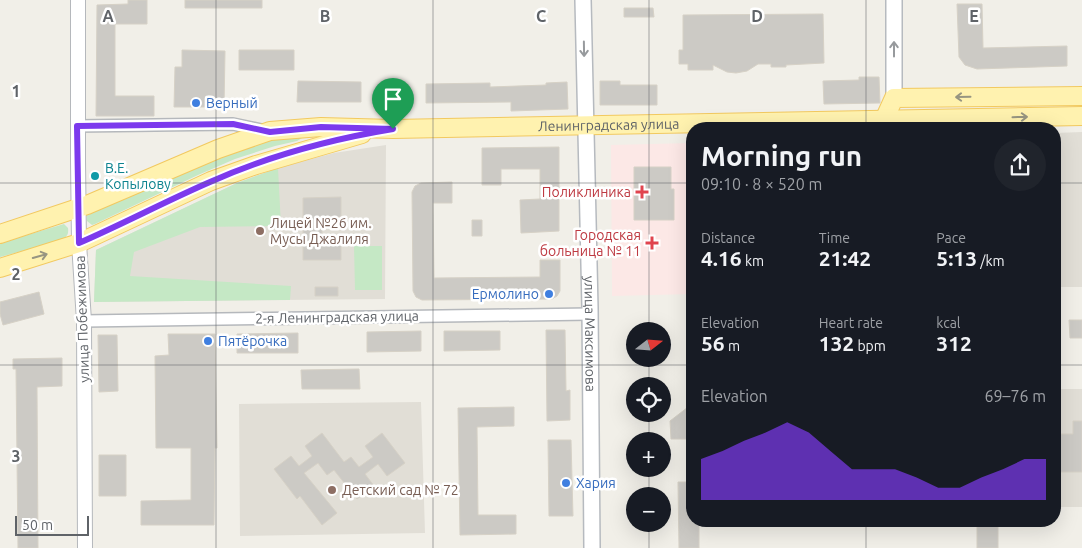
<!DOCTYPE html>
<html lang="en">
<head>
<meta charset="utf-8">
<style>
	body { margin:0; font-family:Ubuntu,sans-serif; background:#20242c; color:#f1f3f6; height:100vh; display:flex; flex-direction:column; font-size:19px; white-space:nowrap }
	* { box-sizing:border-box; margin:0 }
	p { font-size:16px; color:#9ea1a6 }
	.icon { flex:none; width:28px; height:28px; fill:none; stroke:currentColor; stroke-width:2; stroke-linecap:round; stroke-linejoin:round }
	.map { position:relative; flex:1; overflow:hidden }
	.panel { position:absolute; left:686px; top:122px; width:375px; height:405px; display:flex; flex-direction:column; background:#171b24; border-radius:20px; box-shadow:0 5px 20px #0002 }
	.panel>* { flex:none }
	.needle { width:32px; rotate:73deg }
	.buttons { position:absolute; left:626px; top:322px; display:grid; gap:10px }
	.buttons a { display:grid; place-items:center; width:45px; height:45px; border-radius:50%; background:#171b24; box-shadow:0 5px 20px #0002; font-size:25px }
	.scale { position:absolute; left:15px; bottom:12px; width:74px; box-sizing:border-box; padding-left:5px; border:2px solid #5f6368; border-top:0; font-size:14px; line-height:18px; white-space:nowrap; color:#5f6368; -webkit-text-stroke:4px #fff; paint-order:stroke }
	.pin { position:absolute; display:grid; place-items:center; width:42px; height:42px; color:#fff; margin:-51px -21px; border-radius:50% 50% 50% 0; rotate:-45deg; box-shadow:0 0 5px #0007 }
	.pin .icon { rotate:45deg }
	.round { display:grid; place-items:center; flex:none; width:52px; height:52px; border-radius:26px; background:#20242c }
	.headline { display:flex; align-items:center; justify-content:space-between; height:85px; padding:0 15px }
	h1 { font-size:28px; font-weight:600; line-height:38px }
	.metrics { display:grid; grid-template-columns:repeat(3,1fr); gap:8px; height:85px; padding:5px 15px }
	.metrics div { display:grid; align-content:center }
	.metrics b { font-size:21px; font-weight:600 }
	.metrics small { font-size:14px; font-weight:400 }
	.metrics p { font-size:14px }
	.chart { height:140px; padding:10px 15px }
	.chart p { display:flex; justify-content:space-between }
	.chart svg { width:100%; height:90px; margin-top:5px; fill:#7c3aed; opacity:.7 }
	.map>svg:first-child { display:block }
</style>
</head>
<body>
<div class="map">
<svg width="1082" height="548" viewBox="0 0 1082 548">
	<rect width="100%" height="100%" fill="#f1efe8"/>
	<path fill="#e1ded6" d="M1082,132v155h-27v-154z
		M386,145l-1,154 -291,3 2,-52 141,-67 41,-15 56,-15z
		M1055,389h27v118h-27z
		M421,402l4,131 -185,3 -1,-132z"/>
	<path fill="#fce8e6" d="M692,143v151l-80,2 -1,-151z"/>
	<path fill="#c5e8c5" d="M301,136l1,2 -5,3 -22,5 -40,13 -37,16 -103,49 -3,1 -5,-4v-7l123,-55 55,-19z
		M278,168l3,58 -81,1 -66,25 -4,24 161,10 -1,14 -196,2 2,-52 141,-67z
		M1055,210h4l2,65 -6,1z
		M64,224l4,4c1,8 -2,9 -9,13l-59,16v-14z
		M354,246h28v44h-27z"/>
	<path fill="#cccac5" stroke="#d6d1c6" d="M128,0h19v24h-32v72h39v20h-58l1,-111 31,-1z
		M185,0h77v8h-77z
		M957,4h25l1,44 84,-2v20l-90,3 -12,-4 -6,-8z
		M624,8h29l1,9h-30z
		M823,14l1,49 -38,2v2h-15v-3h-13l-11,7 -11,2 -9,-1 -14,-7v5h-25v-6h-9v-14h4v-35z
		M182,50l43,1 -1,56h-50l1,-40h7z
		M239,50h55v20h-55z
		M859,77h20l1,26 -56,1 -1,-23 36,-1z
		M298,81l63,1v20h-64z
		M600,81h20v4h37v20h-57z
		M567,82l1,27 -57,2v-9l-85,1v-19l64,-1v4l56,-2v-2z
		M559,147v84l-38,2 -1,-33 20,-1v-30h-39v16h-19v-37z
		M634,167h37v22h3v31h-40z
		M452,182v21h-19l1,75 106,-1v-17h20v31l-3,5 -5,3 -130,1 -6,-3 -3,-6 -1,-99 3,-6 6,-3z
		M341,197v20h-19v23h19v20h-38v-62z
		M472,220h10v16h-10z
		M315,287h23v9h-23z
		M39,292l5,22 -41,11 -3,-11v-12z
		M1069,320h13v18h-12z
		M546,330h19l1,61 4,-1v30l-23,1z
		M421,331v20l-54,1v-20z
		M444,331h56v19l-56,1z
		M298,333v20h-61v-19z
		M168,334h47l2,114h-2l-1,77h-73v-24l50,-1v-52h-35l-1,-92 14,-1z
		M98,335h19l1,56 -19,1z
		M62,358v28l-25,1 1,161h-20l-2,-179h-3v-10z
		M359,369l1,20h-58l-1,-19z
		M692,404v32l-3,3h-18l-1,-18z
		M514,407v19l-37,1 1,88h38v19l-56,1 -2,-127z
		M1073,421h9v51h-23l-1,-38h15z
		M322,433l22,29 7,-5 8,10 14,-10 -8,-11 17,-13 23,30 -18,13 -9,-12 -13,10 9,12 -17,13 -23,-29 -7,5 -9,-12 -14,10 33,40 -15,12 -22,-29 -3,3 -23,-30 17,-13 8,10 13,-10 -7,-10z
		M548,440h23l2,76h-24z
		M99,455h27v41h-27z
		M678,482h14v39h7v27h-20z
		M977,521h21v27h-21z"/>
	<g fill="none" stroke-linecap="round" stroke-linejoin="round">
		<g stroke="#b5b8bc" stroke-width="14">
			<path id="minor" d="M77,126l156,-2 33,7
				M84,321l506,-7"/>
		</g>
		<g stroke="#b5b8bc" stroke-width="16">
			<path id="tertiary" d="M78,0v161l1,82 5,78 1,227"/>
		</g>
		<g stroke="#b6babf" stroke-width="18">
			<g id="secondary">
				<path id="s1" d="M583,0l7,308 2,240"/>
				<path d="M894,0v98"/>
			</g>
		</g>
		<g stroke="#f2c960" stroke-width="20">
			<g id="primary">
				<path d="M884,120l10,-22 188,-2"/>
				<path id="s2" d="M0,234l87,-29 131,-56 52,-18 51,-4 72,2 689,-13"/>
				<path d="M0,268l79,-25 132,-62 45,-16 106,-31"/>
			</g>
		</g>
		<use href="#minor" stroke="#fff" stroke-width="11"/>
		<use href="#tertiary" stroke="#fff" stroke-width="14"/>
		<use href="#secondary" stroke="#fff" stroke-width="15"/>
		<use href="#primary" stroke="#fff2af" stroke-width="18"/>
	</g>
	<defs><path id="oneway-shaft" d="M-6 0H5M1.5-3L5.5 0L1.5 3" fill="none" stroke-width="1.6" stroke-linecap="round" stroke-linejoin="round" transform="scale(1.25)"/></defs>
	<g stroke="#979a9d">
		<use href="#oneway-shaft" transform="translate(584 49) rotate(89)"/>
		<use href="#oneway-shaft" transform="translate(894 49) rotate(-90)"/>
	</g>
	<g stroke="#979581">
		<use href="#oneway-shaft" transform="translate(963 97) rotate(179)"/>
		<use href="#oneway-shaft" transform="translate(1020 117) rotate(-1)"/>
		<use href="#oneway-shaft" transform="translate(40 256) rotate(-16)"/>
	</g>
	<g fill="none" stroke-linecap="round" stroke-linejoin="round">
		<g stroke="#fff" stroke-width="10">
			<path id="route" d="M233,124l37,8 51,-5 72,2c-61,10 -127,28 -183,53 -44,19 -87,42 -131,61l-2,-117z"/>
		</g>
		<use href="#route" stroke="#7c3aed" stroke-width="6"/>
	</g>
	<path fill="none" stroke="#5f6368" stroke-width="1" stroke-opacity="0.55" d="M216,0v548M433,0v548M649,0v331M866,0v129M0,183h692M1055,183h27M649,359v27M0,365h692M1055,365h27M649,414v27M649,469v27M866,521v27M649,524v24"/>
	<g fill="#3f7fe0" stroke="#fff" stroke-width="2">
		<circle cx="196" cy="103" r="5"/>
		<circle cx="549" cy="294" r="5"/>
		<circle cx="208" cy="341" r="5"/>
		<circle cx="566" cy="483" r="5"/>
	</g>
	<circle fill="#0f9aa8" stroke="#fff" stroke-width="2" cx="95" cy="176" r="5"/>
	<g fill="#e0444e" stroke="#fff" stroke-width="2">
		<path d="M639.5 184.5h5v5h5v5h-5v5h-5v-5h-5v-5h5z"/>
		<path d="M649.5 235.5h5v5h5v5h-5v5h-5v-5h-5v-5h5z"/>
	</g>
	<g fill="#8d6e63" stroke="#fff" stroke-width="2">
		<circle cx="260" cy="231" r="5"/>
		<circle cx="332" cy="490" r="5"/>
	</g>
	<g text-anchor="middle" dominant-baseline="central" stroke-width="5" stroke-linejoin="round" paint-order="stroke">
		<g font-size="14" fill="#366cbe" stroke="#fff" text-anchor="start">
			<text x="206" y="103">Верный</text>
			<text x="539" y="294" text-anchor="end">Ермолино</text>
			<text x="218" y="341">Пятёрочка</text>
			<text x="576" y="483">Хария</text>
		</g>
		<g font-size="14" fill="#5f6368" stroke="#fff">
			<text stroke="none"><textPath href="#s2" startOffset="628">Ленинградская улица</textPath></text>
			<text transform="translate(337 317) rotate(-1)">2-я Ленинградская улица</text>
			<text transform="translate(82 319) rotate(-92)">улица Побежимова</text>
			<text stroke="none"><textPath href="#s1" startOffset="334">улица Максимова</textPath></text>
		</g>
		<g font-size="14" fill="#0d838f" stroke="#fff" text-anchor="start">
			<text x="105" y="168">В.Е.<tspan x="105" dy="16">Копылову</tspan></text>
		</g>
		<g font-size="14" fill="#be3a42" stroke="#fff" text-anchor="end">
			<text x="631" y="192">Поликлиника</text>
			<text x="641" y="235">Городская<tspan x="641" dy="16">больница № 11</tspan></text>
		</g>
		<g font-size="14" fill="#785e54" stroke="#fff" text-anchor="start">
			<text x="270" y="223">Лицей №26 им.<tspan x="270" dy="16">Мусы Джалиля</tspan></text>
			<text x="342" y="490">Детский сад № 72</text>
		</g>
	</g>
	<g font-size="16" text-anchor="middle" font-weight="bold" fill="#5f6368" stroke="#fff" stroke-width="5" stroke-linejoin="round" paint-order="stroke">
		<text x="108" y="22">A</text>
		<text x="325" y="22">B</text>
		<text x="541" y="22">C</text>
		<text x="757" y="22">D</text>
		<text x="974" y="22">E</text>
		<text x="16" y="97">1</text>
		<text x="16" y="280">2</text>
		<text x="16" y="462">3</text>
	</g>
</svg>
<div class="buttons">
<a><svg class="needle" viewBox="-14 -14 28 28"><path d="M0-13l5 13h-10z" fill="#e53935"/><path d="M0 13l5-13h-10z" fill="#9ea1a6"/></svg></a>
<a><svg class="icon" aria-label="locate" viewBox="0 0 24 24"><circle cx="12" cy="12" r="6"/><path d="M12 2v4M12 18v4M2 12h4M18 12h4"/></svg></a>
<a>+</a>
<a>−</a>
</div>
<div class="scale">50 m</div>
<div class="pin" style="left:393px;top:129px;background:#1e9e55"><svg class="icon" aria-label="arrive" viewBox="0 0 24 24"><path d="M6 21V4h12l-3 4 3 4H6"/></svg></div>
<section class="panel">
<div class="headline"><div><h1>Morning run</h1><p>09:10 · 8 × 520 m</p></div><a class="round"><svg class="icon" aria-label="share" viewBox="0 0 24 24"><path d="M12 15V3M7 8l5-5 5 5M5 13v7h14v-7"/></svg></a></div>
<div class="metrics">
<div><p>Distance</p><b>4.16<small> km</small></b></div>
<div><p>Time</p><b>21:42</b></div>
<div><p>Pace</p><b>5:13<small> /km</small></b></div>
</div>
<div class="metrics">
<div><p>Elevation</p><b>56<small> m</small></b></div>
<div><p>Heart rate</p><b>132<small> bpm</small></b></div>
<div><p>kcal</p><b>312</b></div>
</div>
<div class="chart"><p><span>Elevation</span>69–76 m</p>
<svg viewBox="0 0 160 44" preserveAspectRatio="none"><path d="M0 44V24L10 20L20 15L30 11L40 6L50 11L60 20L70 29L80 29L90 29L100 33L110 38L120 38L130 33L140 29L150 24L160 24V44z"/></svg>
</div>
</section>
</div>
</body>
</html>
